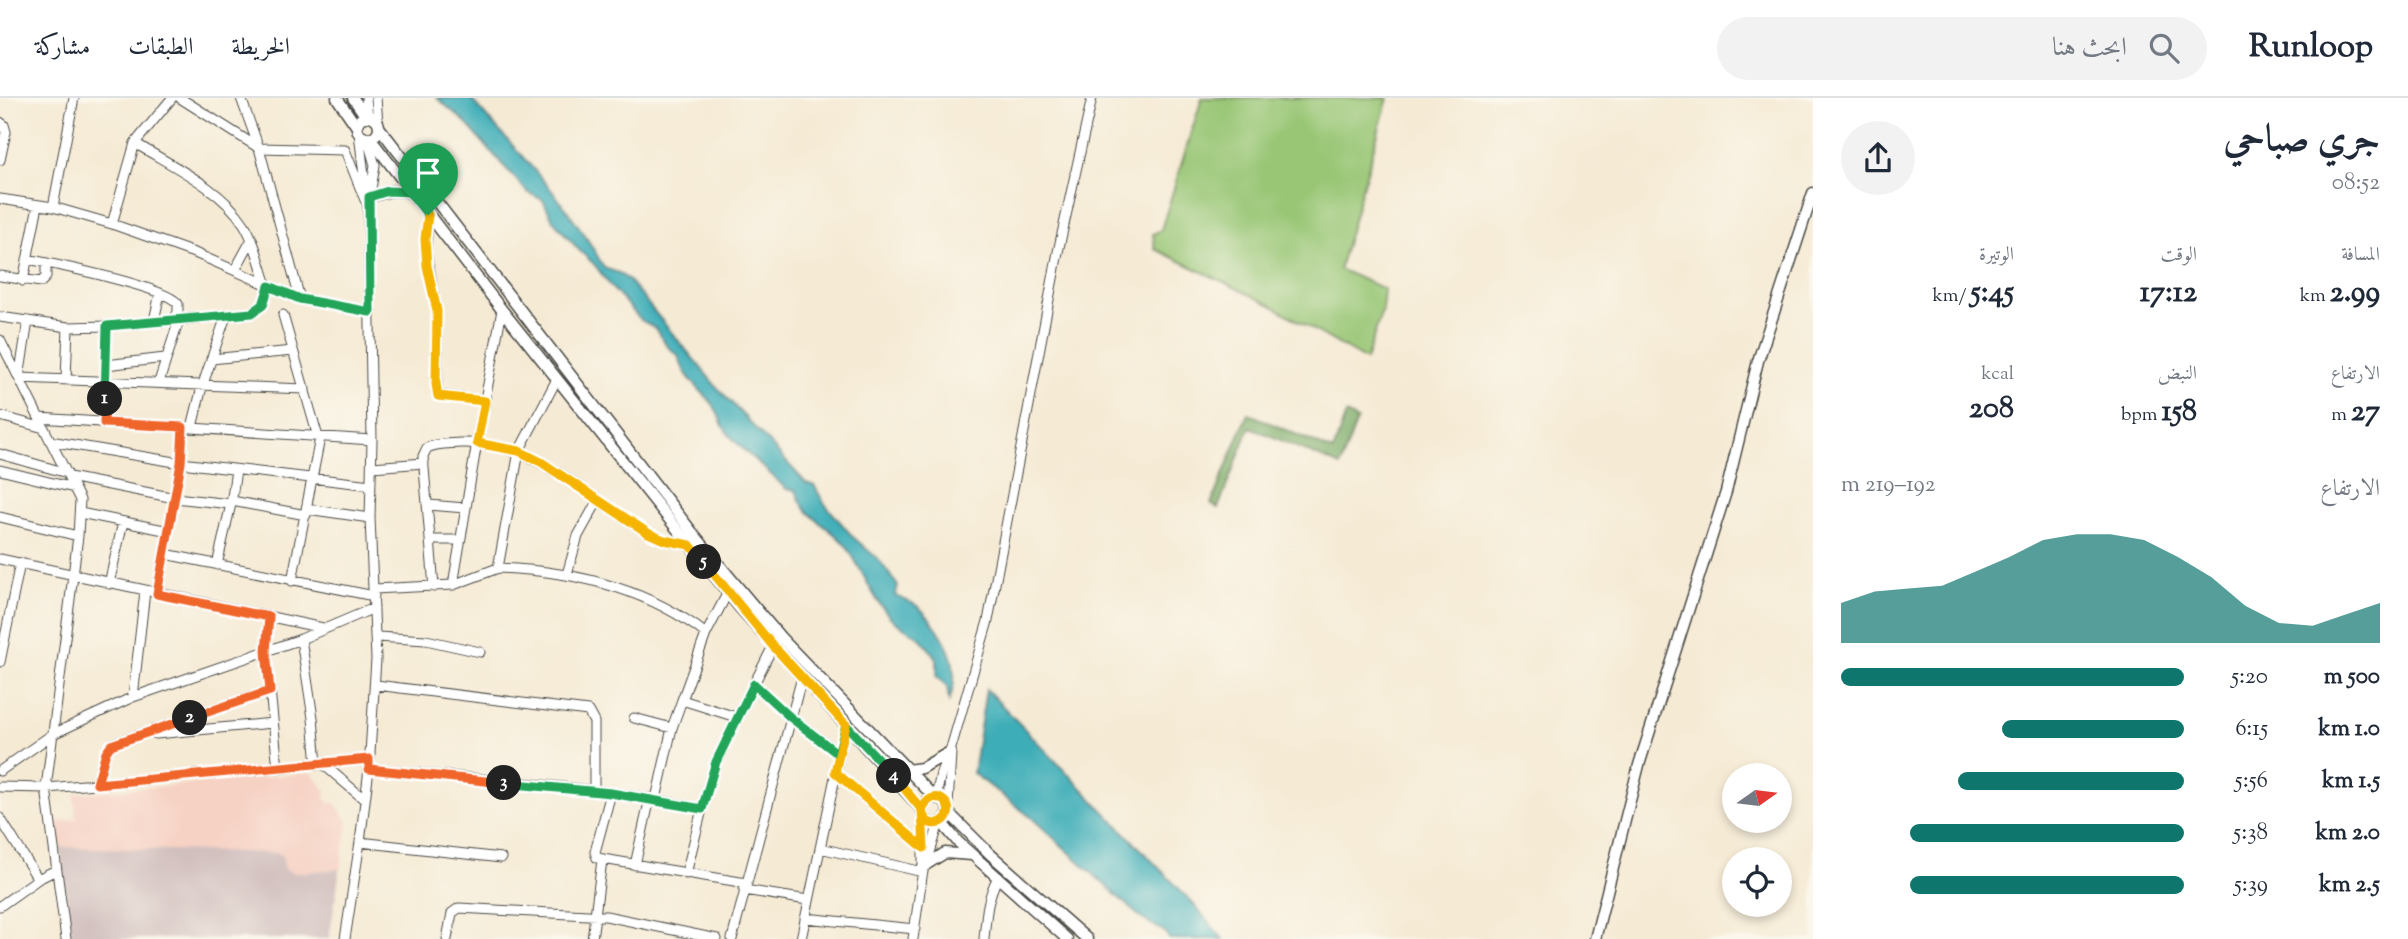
<!DOCTYPE html>
<html lang="ar">
<head>
<meta charset="utf-8">
<style>
	body { margin:0; font-family:"Sorts Mill Goudy",Amiri,serif; background:#f2f2f3; color:#1f2937; direction:rtl; height:100vh; display:flex; flex-direction:column; font-size:26px; white-space:nowrap }
	* { box-sizing:border-box; margin:0 }
	p { font-size:23px; color:#747a83 }
	.icon { flex:none; width:38px; height:38px; fill:none; stroke:currentColor; stroke-width:2; stroke-linecap:round; stroke-linejoin:round }
	.map { position:relative; flex:1; overflow:hidden; direction:ltr }
	.side { display:flex; flex-direction:column; background:#fff; width:595px }
	.side>* { flex:none }
	.needle { width:46px; rotate:76deg }
	.fabs { position:absolute; left:1722px; top:665px; display:grid; gap:14px }
	.fabs a { display:grid; place-items:center; width:70px; height:70px; border-radius:50%; background:#fff; box-shadow:0 4px 10px #0003; font-size:35px }
	.pin { position:absolute; display:grid; place-items:center; width:60px; height:60px; color:#fff; margin:-72px -30px; border-radius:50% 50% 50% 0; rotate:-45deg; box-shadow:0 0 7px #0007 }
	.pin .icon { rotate:45deg }
	.km { position:absolute; width:35px; height:35px; margin:-18px; border-radius:50%; background:#222; color:#fff; font-size:19px; line-height:35px; text-align:center }
	.round { display:grid; place-items:center; flex:none; width:74px; height:74px; border-radius:37px; background:#f2f2f3 }
	.headline { display:flex; align-items:center; justify-content:space-between; height:119px; padding:0 28px }
	h1 { font-size:38px; font-weight:800; line-height:52px }
	.stats { display:grid; grid-template-columns:repeat(3,1fr); gap:10px; height:119px; padding:7px 28px }
	.stats div { display:grid; align-content:center }
	.stats b { font-size:30px; font-weight:800 }
	.stats small { font-size:19px; font-weight:400 }
	.stats p { font-size:19px }
	.chart { height:196px; padding:14px 28px }
	.chart p { display:flex; justify-content:space-between }
	.chart svg { width:100%; height:126px; margin-top:7px; fill:#0f766e; opacity:.7 }
	ul { padding:0 28px; list-style:none; font-size:23px }
	li { display:grid; grid-template-columns:112px 84px 1fr; align-items:center; height:52px }
	li i { height:18px; border-radius:9px; background:#0f766e }
	header { display:flex; align-items:center; gap:42px; box-sizing:border-box; height:98px; padding:0 35px; background:#fff; border-bottom:2px solid #e0e1e3 }
	header strong { font-size:33px }
	nav { display:flex; gap:38px; margin-inline-start:auto; font-size:24px }
	.search { width:490px; height:63px; background:#f2f2f3; display:flex; align-items:center; gap:18px; box-sizing:border-box; padding:0 24px; border-radius:38px; color:#747a83; font-size:26px }
	main { display:flex; flex:1; min-height:0 }
	.map>svg:first-child { display:block }
</style>
</head>
<body>
<header>
<strong>Runloop</strong>
<div class="search"><svg class="icon" aria-label="search" viewBox="0 0 24 24"><circle cx="10" cy="10" r="6"/><path d="M15 15l6 6"/></svg>ابحث هنا</div>
<nav><a>الخريطة</a><a>الطبقات</a><a>مشاركة</a></nav>
</header>
<main>
<section class="side">
<div class="headline"><div><h1>جري صباحي</h1><p>08:52</p></div><a class="round"><svg class="icon" aria-label="share" viewBox="0 0 24 24"><path d="M12 15V3M7 8l5-5 5 5M5 13v7h14v-7"/></svg></a></div>
<div class="stats">
<div><p>المسافة</p><b>2.99<small> km</small></b></div>
<div><p>الوقت</p><b>17:12</b></div>
<div><p>الوتيرة</p><b>5:45<small> /km</small></b></div>
</div>
<div class="stats">
<div><p>الارتفاع</p><b>27<small> m</small></b></div>
<div><p>النبض</p><b>158<small> bpm</small></b></div>
<div><p>kcal</p><b>208</b></div>
</div>
<div class="chart"><p><span>الارتفاع</span>192–219 m</p>
<svg viewBox="0 0 160 44" preserveAspectRatio="none"><path d="M0 44V30L10 26L20 25L30 24L40 19L50 14L60 8L70 6L80 6L90 8L100 14L110 21L120 31L130 37L140 38L150 34L160 30V44z"/></svg>
</div>
<ul>
<li><b>500 m</b>5:20<i style="width:100%"></i></li>
<li><b>1.0 km</b>6:15<i style="width:53%"></i></li>
<li><b>1.5 km</b>5:56<i style="width:66%"></i></li>
<li><b>2.0 km</b>5:38<i style="width:80%"></i></li>
<li><b>2.5 km</b>5:39<i style="width:80%"></i></li>
</ul>
</section>
<div class="map">
<svg width="1813" height="841" viewBox="0 0 1813 841">
	<rect width="100%" height="100%" fill="#fbf7ec"/>
	<filter id="ink" filterUnits="userSpaceOnUse"><feTurbulence type="fractalNoise" baseFrequency=".0143" numOctaves="2"/><feDisplacementMap in="SourceGraphic" scale="14" xChannelSelector="R" yChannelSelector="G"/><feConvolveMatrix kernelMatrix="1 2 1 2 8 2 1 2 1" color-interpolation-filters="sRGB"/></filter>
	<filter id="wash" filterUnits="userSpaceOnUse"><feTurbulence type="fractalNoise" baseFrequency=".00686" numOctaves="4" result="noise"/><feDisplacementMap in="SourceGraphic" scale="28" xChannelSelector="R" yChannelSelector="G"/><feGaussianBlur stdDeviation="1.57" result="paint"/><feColorMatrix in="noise" values="0 0 0 0 0 0 0 0 0 0 0 0 0 0 0 0 0 1.4 0 .05"/><feComposite in="paint" operator="in"/></filter>
	<g filter="url(#wash)">
		<rect width="100%" height="100%" fill="#f5ead4"/>
		<path fill="#f6d2c4" d="M312,675l14,18 -1,6 4,6h6l13,19 -20,117 -269,-92 -4,-25 21,-3 -2,-25z"/>
		<path fill="#d1bfbe" d="M60,749l218,6 4,3 3,13 7,4 48,-4 -11,70h-258z"/>
		<path fill="#98c675" stroke="#627850" stroke-width="2" d="M1202,0h186l-49,171 45,20 -2,22 -16,49 -97,-56 -114,-55 -2,-15 8,-4z"/>
		<path fill="#7aab66" stroke="#526b48" stroke-width="2" d="M1248,315l85,38 13,-37 11,6 -17,46 -90,-39 -32,81 -7,-4z"/>
		<path fill="#3dadb8" stroke="#346c72" stroke-width="2" d="M437,0h33c47,54 101,106 134,170l15,5 10,8 86,104 91,98 8,2 10,18 29,34 26,23 19,26 -3,10c8,3 18,6 25,12 24,24 44,59 29,93l-2,-15 -10,-9v-18c-5,-6 -11,-15 -17,-21 -8,-7 -19,-11 -27,-18 -21,-21 -30,-50 -47,-74 -16,-21 -43,-28 -50,-56l-10,-1c-19,-20 -41,-35 -59,-57 -7,-8 -8,-20 -15,-29 -15,-17 -28,-26 -34,-48l-11,-9 -12,-18 -14,-8 -28,-31 -19,-25 -16,-15 -25,-29 -10,-20 -16,-8 -63,-71z
			M986,591l203,210 34,40h-54l-4,-7 -23,-13 -110,-101 -59,-45z"/>
	</g>
	<g filter="url(#ink)">
		<g fill="none" stroke-linecap="round" stroke-linejoin="round">
			<g stroke="#494844" stroke-width="11">
				<path id="minor" d="M180,0l79,50 86,2 20,50
					M241,0l18,50 41,151
					M366,0l2,18
					M376,0l2,25
					M0,24l4,3 2,7 -6,28
					M368,43l7,24 -5,30
					M135,45c35,22 86,45 109,81 11,17 16,41 23,61
					M0,101l53,8 59,17 85,30 103,45 70,13
					M53,109l21,-109
					M428,117l-2,36 11,60v81l1,3 47,6
					M112,126l23,-81 37,-45
					M27,161c25,5 141,28 151,45v8l-4,8
					M235,172l17,-31
					M0,178l41,6 5,-5v-14
					M23,183l15,-76
					M283,217l35,122
					M0,219l68,10 39,-1 145,-13 11,-8 6,-19
					M28,223l-9,57 286,11
					M154,223l6,-28
					M0,242l80,160 -2,36 -32,252 20,151
					M211,261l82,-8
					M106,267l59,-7
					M66,282l2,-53
					M159,284l20,-62
					M0,318l44,12
					M39,320l333,22
					M104,325l3,-97
					M192,329l10,-40 24,-71
					M50,343l131,22 190,22
					M0,356l67,19
					M372,369l52,-4
					M0,372l74,18
					M69,379l106,21 56,6
					M232,403l74,14
					M429,407l36,3
					M307,411l63,9
					M80,415l89,18
					M0,419l78,19
					M432,442h28
					M165,456l209,42
					M0,461l323,69
					M217,467l14,-61 5,-34
					M498,470c74,3 148,19 208,66l22,-42
					M567,476l11,-38 20,-36
					M292,483l28,-143
					M109,486l14,-62
					M453,487l24,-143 25,-132
					M434,489l-11,-131 4,-8c10,-5 22,-4 33,-5 75,-3 127,54 188,90l16,7 26,5
					M374,491l79,-4 45,-17 21,-117 38,-72
					M157,496l24,-131 2,-36
					M269,519l-3,34 12,117
					M377,539l49,3 54,12
					M301,541l12,79 4,47
					M0,564l20,-99
					M754,586l19,-38
					M376,587l212,26 6,11v68
					M133,599l12,-106
					M682,602l24,-66
					M634,620l38,10
					M156,636l117,-11
					M323,666l42,36
					M369,671c111,11 223,16 333,40
					M0,673l53,-37 80,-37 168,-58 73,-31
					M835,674l89,76
					M97,686l10,-34 5,-6 158,-53
					M0,689l46,1 51,-4 272,-25
					M611,695l-16,59 2,6 149,25
					M936,699l5,-24 10,-25 37,-127 70,-369 34,-154
					M656,701l16,-71 10,-28 54,17
					M948,709l3,-54
					M0,720l38,61
					M360,744l141,16
					M820,750l103,24
					M635,767l15,-67
					M926,768l13,-43
					M686,776l16,-65 14,-47 38,-78 36,33 49,37
					M744,792l64,10
					M0,808l38,-27 18,-9
					M805,820l110,11
					M345,841l15,-97 9,-73 7,-110 -6,-141 2,-78 -4,-230 -9,-77
					M447,841l5,-26 7,-5 147,8 111,23
					M592,841l10,-79
					M732,841l70,-262
					M801,841l45,-214
					M913,841l10,-69v-55
					M984,841c2,-22 3,-42 14,-62"/>
			</g>
			<g stroke="#494844" stroke-width="13">
				<path id="major" d="M337,0l20,29
					M353,0l13,19
					M357 29a11 11 0 1 1 22 0a11 11 0 1 1-22 0Z
					M379,29l313,405 55,66 34,40 153,159
					M370,40l132,172 238,298 182,202
					M369,99l22,-6 20,1
					M907,672l15,-2 26,-15
					M922 713a13 13 0 1 1 26 0a13 13 0 1 1-26 0Z
					M948,714l42,42 97,85
					M941,724l17,20 109,97
					M927,766l18,-11 27,2
					M1595,841l44,-174 87,-273 32,-131 55,-168"/>
			</g>
			<use href="#minor" stroke="#fff" stroke-width="9"/>
			<use href="#major" stroke="#fff" stroke-width="10"/>
		</g>
	</g>
	<g fill="none" stroke-linecap="round" stroke-linejoin="round" filter="url(#ink)">
		<g stroke="#fff" stroke-width="14">
			<path id="split-1" d="M105,301l2,-73 145,-13 11,-8 6,-19 31,13 70,13 -1,-115 19,-6 23,1 17,23"/>
		</g>
		<g stroke="#fff" stroke-width="14">
			<path id="split-2" d="M105,301l-1,24 79,4 -2,36 -24,131 112,23 -3,34 4,40 -80,27"/>
		</g>
		<g stroke="#fff" stroke-width="14">
			<path id="split-3" d="M190,620l-79,27 -5,7 -9,32 272,-25v10l135,14"/>
		</g>
		<g stroke="#fff" stroke-width="14">
			<path id="split-4" d="M504,685l107,10 91,16 14,-47 38,-78 36,33 48,37 8,-29 48,51"/>
		</g>
		<g stroke="#fff" stroke-width="14">
			<path id="split-5" d="M704,464l69,84 73,79 -11,47 89,76 -2,-38c4,-10 13,-17 22,-9 17,16 -18,37 -22,9l-28,-34"/>
		</g>
		<g stroke="#fff" stroke-width="14">
			<path id="split-6" d="M428,117l-3,24 2,27 10,45 -1,73 2,12 47,5 -8,42 42,8 22,11 107,71 16,7 26,5 14,17"/>
		</g>
		<use href="#split-1" stroke="#22a559" stroke-width="9"/>
		<use href="#split-2" stroke="#f0652b" stroke-width="9"/>
		<use href="#split-3" stroke="#f0652b" stroke-width="9"/>
		<use href="#split-4" stroke="#22a559" stroke-width="9"/>
		<use href="#split-5" stroke="#f5b400" stroke-width="9"/>
		<use href="#split-6" stroke="#f5b400" stroke-width="9"/>
	</g>
</svg>
<div class="fabs">
<a><svg class="needle" viewBox="-14 -14 28 28"><path d="M0-13l5 13h-10z" fill="#e53935"/><path d="M0 13l5-13h-10z" fill="#747a83"/></svg></a>
<a><svg class="icon" aria-label="locate" viewBox="0 0 24 24"><circle cx="12" cy="12" r="6"/><path d="M12 2v4M12 18v4M2 12h4M18 12h4"/></svg></a>
</div>
<div class="pin" style="left:428px;top:117px;background:#1e9e55"><svg class="icon" aria-label="arrive" viewBox="0 0 24 24"><path d="M6 21V4h12l-3 4 3 4H6"/></svg></div>
<b class="km" style="left:105px;top:301px">1</b>
<b class="km" style="left:190px;top:620px">2</b>
<b class="km" style="left:504px;top:685px">3</b>
<b class="km" style="left:894px;top:678px">4</b>
<b class="km" style="left:704px;top:464px">5</b>
</div>
</main>
</body>
</html>
